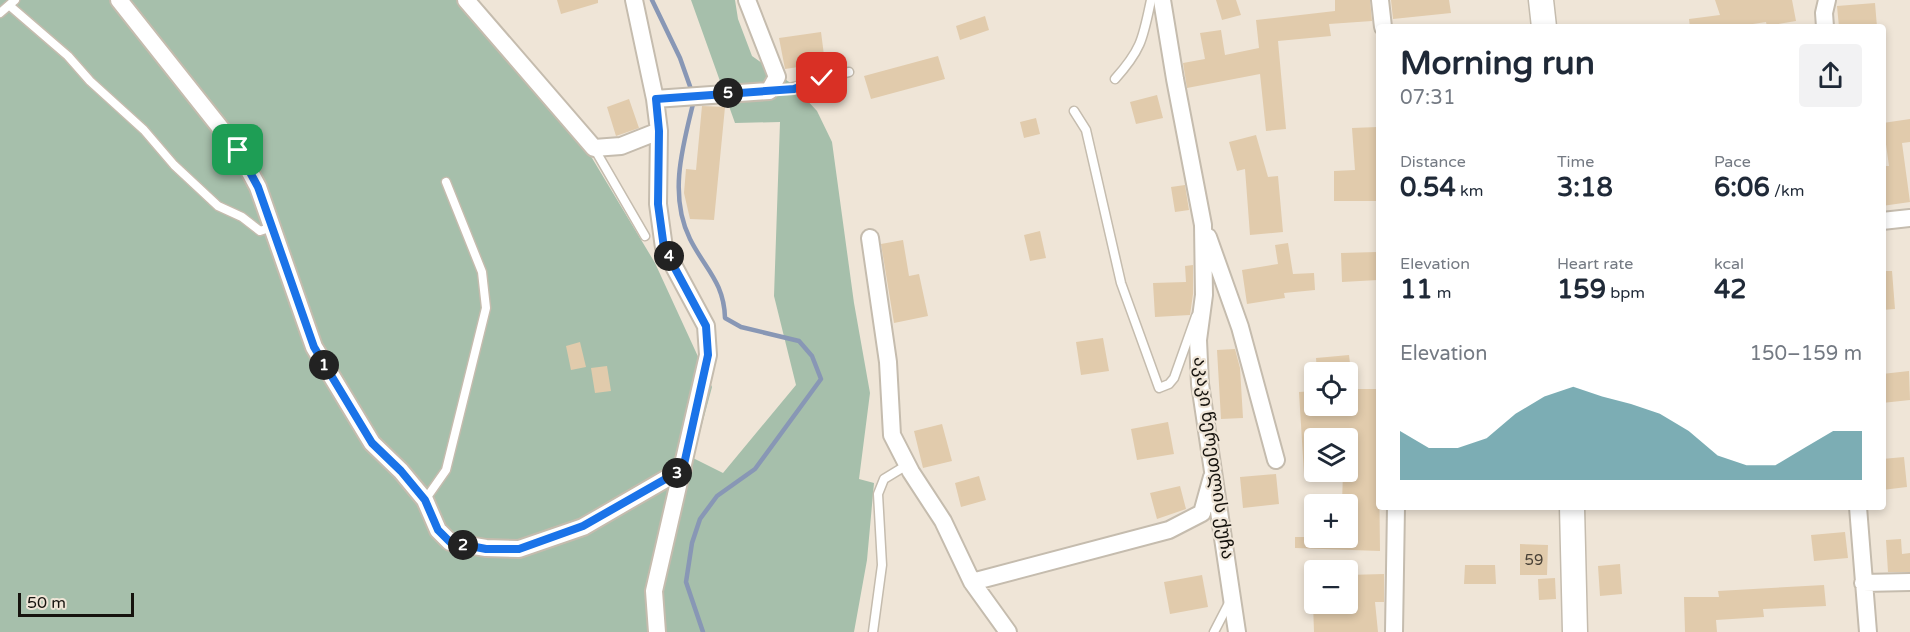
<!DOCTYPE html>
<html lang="en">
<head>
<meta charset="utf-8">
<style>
	body { margin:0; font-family:"Varela Round","Noto Sans Georgian",sans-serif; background:#f2f2f3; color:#1f2937; height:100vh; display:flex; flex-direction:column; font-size:22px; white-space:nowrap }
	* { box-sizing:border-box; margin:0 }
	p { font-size:20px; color:#747a83 }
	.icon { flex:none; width:33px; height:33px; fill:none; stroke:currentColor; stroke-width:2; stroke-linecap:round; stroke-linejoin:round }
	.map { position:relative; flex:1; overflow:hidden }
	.drawer { position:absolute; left:1376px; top:24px; width:510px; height:486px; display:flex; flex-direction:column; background:#fff; border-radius:6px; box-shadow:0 3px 9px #0003 }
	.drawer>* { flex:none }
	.tools { position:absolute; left:1304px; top:362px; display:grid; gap:12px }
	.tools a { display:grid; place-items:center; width:54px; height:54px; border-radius:6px; background:#fff; box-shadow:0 3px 9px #0003; font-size:30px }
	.scale { position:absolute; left:18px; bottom:15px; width:116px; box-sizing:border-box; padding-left:6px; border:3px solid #16130e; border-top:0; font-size:16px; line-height:21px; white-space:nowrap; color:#16130e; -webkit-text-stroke:4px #efe5d7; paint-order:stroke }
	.pin { position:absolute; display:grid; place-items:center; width:51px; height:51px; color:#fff; margin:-26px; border-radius:12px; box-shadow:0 3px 9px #0006 }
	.km { position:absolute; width:30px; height:30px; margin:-15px; border-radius:50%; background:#222; color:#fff; font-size:16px; line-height:30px; text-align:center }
	.round { display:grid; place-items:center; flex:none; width:63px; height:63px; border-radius:6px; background:#f2f2f3 }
	.headline { display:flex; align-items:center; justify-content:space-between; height:102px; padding:0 24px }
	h1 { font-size:33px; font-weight:700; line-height:45px }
	.figures { display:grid; grid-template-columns:repeat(3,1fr); gap:9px; height:102px; padding:6px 24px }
	.figures div { display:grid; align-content:center }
	.figures b { font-size:26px; font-weight:700 }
	.figures small { font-size:16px; font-weight:400 }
	.figures p { font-size:16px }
	.chart { height:168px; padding:12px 24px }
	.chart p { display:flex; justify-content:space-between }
	.chart svg { width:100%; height:108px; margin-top:6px; fill:#458b95; opacity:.7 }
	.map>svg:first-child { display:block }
</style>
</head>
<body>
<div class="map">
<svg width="1910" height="632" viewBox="0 0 1910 632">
	<rect width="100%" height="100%" fill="#efe5d7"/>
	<path fill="#a6bfab" d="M0,0h459l133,158 63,105 57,124 -19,71 30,15 73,-88 -22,-89 6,-174 -45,1 -44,-123h44l3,19 14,37 40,28 25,27 15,31 22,161 16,90 -11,86 15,4 -7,77 -13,72h-854z"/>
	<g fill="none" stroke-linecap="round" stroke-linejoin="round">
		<path stroke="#8897b5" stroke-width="4.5" d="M652,0l28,58 12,34
			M694,100c-11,45 -26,95 -4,139 15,30 34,43 35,79l16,9 58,14 13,15 9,23 -66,90 -38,27 -17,23 -8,24 -6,39 17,50"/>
	</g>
	<path fill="#e1cbac" d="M557,0h41v3l-37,11z
		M1216,0h20l5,15 -19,5z
		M1335,0h35l2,21 -43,3 2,12 -53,5 8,88 -20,2 -6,-57 -73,14 -4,-25 22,-4 -5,-26 21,-3 4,25 34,-7 -3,-28 79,-9z
		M1391,0h58l2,13 -58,6z
		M1715,0h77l4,21 -29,5 -1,-4 -33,5h-43l-1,-8 31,-4z
		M1875,3l2,24h-38l-2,-21z
		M985,16l4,14 -29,10 -4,-14z
		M821,32l4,31 -40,6 -6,-31z
		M938,56l7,23 -74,20 -7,-23z
		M1157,95l6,23 -27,6 -6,-22z
		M629,99l10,29 -23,8 -9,-29z
		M702,106l23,1 -11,113 -24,-1 -6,-26 2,-24 10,1z
		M1036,118l4,16 -16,4 -4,-16z
		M1910,119v23l-8,1 8,59 -28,4 1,-40h6l-6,-43z
		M1378,127v74h-44v-30l21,-1 -3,-42z
		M1256,135l12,42 10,-1 5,56 -33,3 -5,-66 -8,2 -8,-29z
		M1185,185l4,25 -14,2 -4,-25z
		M1040,231l6,27 -16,3 -6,-26z
		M903,240l6,36 10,-2 9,42 -34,7 -13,-79z
		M1288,243l5,31 21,-1 1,17 -31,3 1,5 -38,6 -5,-34 36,-6 -3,-19z
		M1377,252l1,28 -36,2 -1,-29z
		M1193,265v29l-3,21 -35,2 -2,-34 33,-1 -1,-16z
		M1882,271h10l3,38 -13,1z
		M1103,338l6,33 -28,4 -5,-33z
		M580,342l6,25 -15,3 -5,-24z
		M1235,349l5,19 3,50 -22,1 -4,-69z
		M1349,355l2,17h-34l-1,-14z
		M607,366l4,25 -16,2 -4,-25z
		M1909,371l1,29 -28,3v-29z
		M1347,389h31l2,162 -85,-3v-11h52v-34h-5l1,-31h4v-34h-33v36h-10l-5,-82 15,-1v14h33z
		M1168,422l6,32 -37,6 -6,-31z
		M942,424l10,37 -29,7 -9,-37z
		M1904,457l3,30 -25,3v-31z
		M1276,474l3,30 -36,4 -3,-31z
		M979,476l7,24 -25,7 -6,-24z
		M1180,486l6,23 -29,10 -7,-26z
		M1845,532l3,26 -34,3 -3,-26z
		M1901,539l1,15 8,-1v19h-22l-2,-32z
		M1520,544l28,1 -1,30h-27z
		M1620,564l2,30 -22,2 -2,-30z
		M1465,565h30l1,19h-32z
		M1384,574v28h-9l3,30h-64l-1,-29h34v-28z
		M1202,575l6,32 -38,7 -6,-32z
		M1555,578l1,21 -17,1 -1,-21z
		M1824,585l2,21 -63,3 1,8 -48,3 1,12h-32l-1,-35h35l-1,-6z"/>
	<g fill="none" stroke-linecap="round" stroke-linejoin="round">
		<g stroke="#c5bcae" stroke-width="11">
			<path id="lane" d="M10,6l58,50 22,25 54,49 30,35 44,41 24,11 18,14 12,-4
				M0,13l15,-13
				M1115,79c27,-30 28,-41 36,-79
				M769,91c29,-2 51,-13 80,-19
				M1074,111l12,19 35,153 38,105 10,-4 5,-6 22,-62
				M594,148l51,88
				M425,500l21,-30 40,-162 -4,-36 -36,-90
				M873,632l9,-67 -4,-71 6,-15 23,-14
				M1214,632l16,-31"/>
		</g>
		<g stroke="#c5bcae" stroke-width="20">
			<path id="street" d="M119,0l119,150 20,37 56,160 58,96 29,28 24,29 13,30 12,12 36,6 33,1 64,-22 100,-58
				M466,0l128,148 27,-2 38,-15
				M634,0l21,99 4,32 -1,73 6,44 42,78 2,29 -54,236 3,41
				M1162,0l13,79 28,146 1,70 -6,45 2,44 37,248
				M1380,0l3,27
				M1825,27l-1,-14 3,-13
				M655,99l114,-8 8,-14 -30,-77
				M1882,221l28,-3
				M1208,237l32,90 36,133
				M870,238l18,124 4,73 19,37 32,49 29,61 36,50
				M1858,507l10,125
				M972,582l197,-52 33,-17 10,-36
				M1863,583l47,-1
				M1394,632l2,-125"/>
		</g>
		<g stroke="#c5bcae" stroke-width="27">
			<path id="secondary" d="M1541,0l3,27
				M1572,507l3,125"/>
		</g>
		<use href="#lane" stroke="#fff" stroke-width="8"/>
		<use href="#street" stroke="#fff" stroke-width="16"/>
		<use href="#secondary" stroke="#fff" stroke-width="24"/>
	</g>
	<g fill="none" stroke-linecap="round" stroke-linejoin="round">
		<g stroke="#fff" stroke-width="12">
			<path id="route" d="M238,150l20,37 56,160 58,96 29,28 24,29 13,30 12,12 36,7h33l64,-23 100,-57 25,-114 -2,-29 -42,-78 -6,-44 1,-73 -3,-32 138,-10 28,-11"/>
		</g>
		<use href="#route" stroke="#1a73e8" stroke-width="8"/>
	</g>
	<g text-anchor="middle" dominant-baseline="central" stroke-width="4.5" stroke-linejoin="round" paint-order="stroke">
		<g font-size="15" fill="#494136">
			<text x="1534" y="560">59</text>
		</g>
		<g font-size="18" fill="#16130e" stroke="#efe5d7">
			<text transform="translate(1214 458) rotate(82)">აკაკი წერეთლის ქუჩა</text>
		</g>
	</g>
</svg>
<div class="tools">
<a><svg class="icon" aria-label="locate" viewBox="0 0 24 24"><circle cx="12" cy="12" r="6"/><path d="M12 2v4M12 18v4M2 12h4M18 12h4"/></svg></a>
<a><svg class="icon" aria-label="layers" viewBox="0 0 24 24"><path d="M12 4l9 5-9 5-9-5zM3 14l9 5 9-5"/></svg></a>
<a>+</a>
<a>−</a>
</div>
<div class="scale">50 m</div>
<div class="pin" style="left:238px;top:150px;background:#1e9e55"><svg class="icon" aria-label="arrive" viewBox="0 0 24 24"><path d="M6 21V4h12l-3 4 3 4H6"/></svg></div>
<div class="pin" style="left:822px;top:78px;background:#d93025"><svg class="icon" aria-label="check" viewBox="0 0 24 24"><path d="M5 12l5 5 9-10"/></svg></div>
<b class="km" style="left:324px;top:365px">1</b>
<b class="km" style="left:463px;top:545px">2</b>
<b class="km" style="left:677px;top:473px">3</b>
<b class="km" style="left:669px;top:256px">4</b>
<b class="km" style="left:728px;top:93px">5</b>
<section class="drawer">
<div class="headline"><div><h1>Morning run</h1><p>07:31</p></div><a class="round"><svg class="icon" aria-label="share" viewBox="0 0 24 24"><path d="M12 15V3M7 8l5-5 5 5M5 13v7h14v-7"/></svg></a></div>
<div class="figures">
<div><p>Distance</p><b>0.54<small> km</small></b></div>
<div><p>Time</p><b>3:18</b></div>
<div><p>Pace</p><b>6:06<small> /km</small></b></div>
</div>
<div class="figures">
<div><p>Elevation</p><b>11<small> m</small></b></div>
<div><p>Heart rate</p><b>159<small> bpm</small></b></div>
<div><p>kcal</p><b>42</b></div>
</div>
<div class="chart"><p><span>Elevation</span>150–159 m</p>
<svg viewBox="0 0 160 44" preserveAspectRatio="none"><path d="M0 44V24L10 31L20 31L30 27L40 17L50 10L60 6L70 10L80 13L90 17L100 24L110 34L120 38L130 38L140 31L150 24L160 24V44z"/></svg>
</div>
</section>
</div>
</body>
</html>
